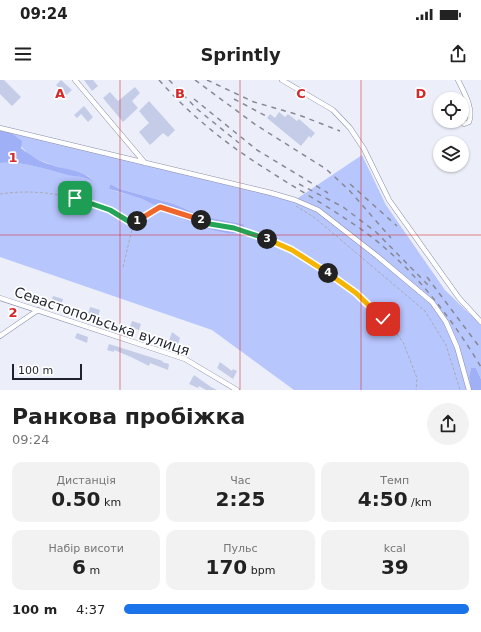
<!DOCTYPE html>
<html lang="uk">
<head>
<meta charset="utf-8">
<style>
	body { margin:0; font-family:"DejaVu Sans",sans-serif; background:#f2f2f2; color:#222; height:100vh; display:flex; flex-direction:column; font-size:15px; white-space:nowrap }
	* { box-sizing:border-box; margin:0 }
	p { font-size:13px; color:#767676 }
	.icon { flex:none; width:22px; height:22px; fill:none; stroke:currentColor; stroke-width:2; stroke-linecap:round; stroke-linejoin:round }
	.map { position:relative; height:310px; overflow:hidden }
	.side { display:flex; flex-direction:column; background:#fff; flex:1 }
	.side>* { flex:none }
	.fabs { position:absolute; left:433px; top:12px; display:grid; gap:8px }
	.fabs a { display:grid; place-items:center; width:36px; height:36px; border-radius:50%; background:#fff; box-shadow:0 1px 3px #0004; font-size:20px }
	.scale { position:absolute; left:12px; bottom:10px; width:70px; box-sizing:border-box; padding-left:4px; border:2px solid #1f222c; border-top:0; font-size:11px; line-height:14px; white-space:nowrap; color:#1f222c; -webkit-text-stroke:3px #fff; paint-order:stroke }
	.pin { position:absolute; display:grid; place-items:center; width:34px; height:34px; color:#fff; margin:-17px; border-radius:8px; box-shadow:0 2px 6px #0006 }
	.km { position:absolute; width:20px; height:20px; margin:-10px; border-radius:50%; background:#222; color:#fff; font-size:11px; line-height:20px; text-align:center }
	.round { display:grid; place-items:center; flex:none; width:42px; height:42px; border-radius:21px; background:#f2f2f2 }
	.head { display:flex; align-items:center; justify-content:space-between; height:68px; padding:0 12px }
	h1 { font-size:22px; font-weight:700; line-height:30px }
	.metrics { display:grid; grid-template-columns:repeat(3,1fr); gap:6px; height:68px; padding:4px 12px }
	.metrics div { display:grid; align-content:center; border-radius:10px; background:#f2f2f2; text-align:center }
	.metrics b { font-size:20px; font-weight:700 }
	.metrics small { font-size:11px; font-weight:400 }
	.metrics p { font-size:11px }
	ul { padding:0 12px; list-style:none; font-size:13px }
	li { display:grid; grid-template-columns:64px 48px 1fr; align-items:center; height:30px }
	li i { height:10px; border-radius:5px; background:#1a73e8 }
	.status { display:flex; justify-content:space-between; align-items:center; height:28px; padding:0 20px; background:#fff; direction:ltr }
	.status svg { height:11px; fill:currentColor }
	header { display:flex; justify-content:space-between; align-items:center; height:52px; padding:0 12px; background:#fff; font-size:18px; font-weight:700 }
	.map>svg:first-child { display:block }
</style>
</head>
<body>
<div class="status"><b>09:24</b><svg viewBox="0 0 49 12"><path d="M0 12V9h3v3zM5 12V6h3v6zM10 12V3h3v9zM15 12V0h3v12zM26 1h20v11H26zM47 4h2v5h-2z"/></svg></div>
<header><svg class="icon" aria-label="menu" viewBox="0 0 24 24"><path d="M4 6h16M4 12h16M4 18h16"/></svg>Sprintly<svg class="icon" aria-label="share" viewBox="0 0 24 24"><path d="M12 15V3M7 8l5-5 5 5M5 13v7h14v-7"/></svg></header>
<div class="map">
<svg width="481" height="310" viewBox="0 0 481 310">
	<rect width="100%" height="100%" fill="#eceffa"/>
	<path fill="#b8c6fe" fill-rule="evenodd" d="M4,48l291,72 67,-45 24,50 59,85 36,35v54l-5,-11h-5l-2,9 2,13h-177l-82,-60 -212,-73v-94c27,-2 40,5 65,11 9,2 19,3 27,6l-4,-4 -36,-11 -21,-8zM110,104l10,5 54,15 28,12 41,8 -1,9c-42,-4 -63,-18 -100,-34 -10,-4 -22,-6 -33,-10z"/>
	<path fill="#a0b0f6" d="M0,48h4l18,13 -1,7c10,8 19,14 31,17 14,5 31,5 41,16 -9,-5 -19,-4 -29,-7 -22,-6 -41,-13 -64,-11z
		M110,104l10,5 54,15 28,12 41,8 3,6c-21,14 -83,-22 -104,-31 -11,-4 -22,-7 -33,-10z
		M471,288h5l5,11v11h-10l-2,-13z"/>
	<path fill="#c5cce7" d="M0,0h4l17,17 -9,9 -12,-12z
		M61,0l11,10 -9,8 -4,-3 4,-3 -7,-7z
		M84,0h9l5,6 -6,5z
		M135,7l5,6 -8,8 6,7 -15,14 -20,-24 7,-6 8,9z
		M149,21l26,29 -7,7 -5,-4 -13,12 -11,-13 10,-9 -10,-12z
		M84,26l9,11 -5,5 -7,-8 -4,4 -3,-3z
		M279,32l6,5 3,-3 9,7 2,-2 16,14 -4,5 -2,-2 -8,10 -34,-28 3,-4 5,4z
		M53,216l10,3 -2,7 -10,-4z
		M90,227l10,3 -2,7 -10,-3z
		M132,241l9,3 -2,6 -9,-3z
		M172,252l8,6 -2,6 -9,-3z
		M77,253l11,4 -1,6 -12,-5z
		M109,264l54,17 -1,1 7,2 -1,6 -18,-7 -1,3 -18,-9 -17,-7v2l-7,-2z
		M220,282l12,9 1,-2 4,2 -4,8 -16,-11z
		M194,295l17,12 6,3h-11l-7,-4 -1,2 -9,-4z"/>
	<g fill="none" stroke-linecap="round" stroke-linejoin="round">
		<g stroke="#878da7" stroke-width="5.5">
			<path id="minor" d="M75,0l70,83
				M282,0l51,30 17,18 14,21 25,51 70,98 22,24
				M458,0c6,12 16,29 11,42l-5,2
				M0,48l271,65 24,7 23,10 59,46 55,46 14,20 11,25 12,43
				M0,218l185,61 52,31
				M0,256l38,-26"/>
		</g>
		<path stroke="#a7aab4" stroke-width="1" stroke-dasharray="3 2" stroke-linecap="butt" d="M0,114c44,-7 97,5 133,30 9,-6 21,-18 32,-16l45,15 24,5 43,15 41,22 38,28 39,39 8,10 14,36 -1,12
			M296,126l19,12 110,93 21,34 14,45
			M123,187l10,-42"/>
		<use href="#minor" stroke="#fff" stroke-width="4.5"/>
		<path stroke="#868994" stroke-width="1.5" stroke-dasharray="5 5" stroke-linecap="butt" d="M159,0c31,35 67,64 107,89 35,23 73,43 107,69 44,35 80,82 108,129
			M169,0l28,29 42,34
			M195,0l61,45 70,44 23,21 42,48
			M207,0l47,22 45,13 41,16
			M194,19l63,51 71,43
			M234,19l32,17
			M299,104l44,23 33,25 52,53
			M350,104l47,42
			M427,197l54,72"/>
	</g>
	<g fill="none" stroke-linecap="round" stroke-linejoin="round">
		<g stroke="#fff" stroke-width="8">
			<path id="split-1" d="M75,118l35,12 23,14 4,-3"/>
		</g>
		<g stroke="#fff" stroke-width="8">
			<path id="split-2" d="M137,141l23,-14 41,13"/>
		</g>
		<g stroke="#fff" stroke-width="8">
			<path id="split-3" d="M201,140l9,4 24,4 33,11"/>
		</g>
		<g stroke="#fff" stroke-width="8">
			<path id="split-4" d="M267,159l25,11 36,23"/>
		</g>
		<g stroke="#fff" stroke-width="8">
			<path id="split-5" d="M328,193l28,20 27,26"/>
		</g>
		<use href="#split-1" stroke="#22a559" stroke-width="5"/>
		<use href="#split-2" stroke="#f0652b" stroke-width="5"/>
		<use href="#split-3" stroke="#22a559" stroke-width="5"/>
		<use href="#split-4" stroke="#f5b400" stroke-width="5"/>
		<use href="#split-5" stroke="#f5b400" stroke-width="5"/>
	</g>
	<path fill="none" stroke="#d62828" stroke-width="1" stroke-opacity="0.55" d="M120,0v310M240,0v310M361,0v310M0,155h481"/>
	<g text-anchor="middle" dominant-baseline="central" stroke-width="3.5" stroke-linejoin="round" paint-order="stroke">
		<g font-size="14" fill="#1f222c" stroke="#fff">
			<text transform="translate(102 241) rotate(19)">Севастопольська вулиця</text>
		</g>
	</g>
	<g font-size="13" text-anchor="middle" font-weight="bold" fill="#d62828" stroke="#fff" stroke-width="3.5" stroke-linejoin="round" paint-order="stroke">
		<text x="60" y="18">A</text>
		<text x="180" y="18">B</text>
		<text x="301" y="18">C</text>
		<text x="421" y="18">D</text>
		<text x="13" y="82">1</text>
		<text x="13" y="237">2</text>
	</g>
</svg>
<div class="fabs">
<a><svg class="icon" aria-label="locate" viewBox="0 0 24 24"><circle cx="12" cy="12" r="6"/><path d="M12 2v4M12 18v4M2 12h4M18 12h4"/></svg></a>
<a><svg class="icon" aria-label="layers" viewBox="0 0 24 24"><path d="M12 4l9 5-9 5-9-5zM3 14l9 5 9-5"/></svg></a>
</div>
<div class="scale">100 m</div>
<div class="pin" style="left:75px;top:118px;background:#1e9e55"><svg class="icon" aria-label="arrive" viewBox="0 0 24 24"><path d="M6 21V4h12l-3 4 3 4H6"/></svg></div>
<div class="pin" style="left:383px;top:239px;background:#d93025"><svg class="icon" aria-label="check" viewBox="0 0 24 24"><path d="M5 12l5 5 9-10"/></svg></div>
<b class="km" style="left:137px;top:141px">1</b>
<b class="km" style="left:201px;top:140px">2</b>
<b class="km" style="left:267px;top:159px">3</b>
<b class="km" style="left:328px;top:193px">4</b>
</div>
<section class="side">
<div class="head"><div><h1>Ранкова пробіжка</h1><p>09:24</p></div><a class="round"><svg class="icon" aria-label="share" viewBox="0 0 24 24"><path d="M12 15V3M7 8l5-5 5 5M5 13v7h14v-7"/></svg></a></div>
<div class="metrics">
<div><p>Дистанція</p><b>0.50<small> km</small></b></div>
<div><p>Час</p><b>2:25</b></div>
<div><p>Темп</p><b>4:50<small> /km</small></b></div>
</div>
<div class="metrics">
<div><p>Набір висоти</p><b>6<small> m</small></b></div>
<div><p>Пульс</p><b>170<small> bpm</small></b></div>
<div><p>kcal</p><b>39</b></div>
</div>
<ul>
<li><b>100 m</b>4:37<i style="width:100%"></i></li>
</ul>
</section>
</body>
</html>
